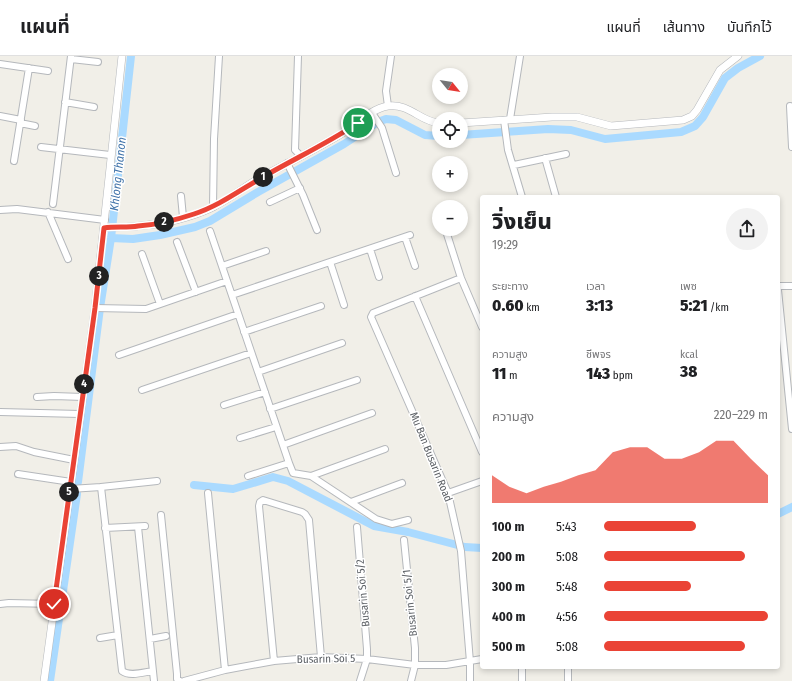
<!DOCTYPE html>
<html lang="th">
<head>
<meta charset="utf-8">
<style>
	body { margin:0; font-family:"Fira Sans Condensed","Noto Sans Thai",sans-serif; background:#f2f2f2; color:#202124; height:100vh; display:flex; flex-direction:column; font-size:15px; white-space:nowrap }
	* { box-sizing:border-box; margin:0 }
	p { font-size:13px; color:#757577 }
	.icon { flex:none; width:22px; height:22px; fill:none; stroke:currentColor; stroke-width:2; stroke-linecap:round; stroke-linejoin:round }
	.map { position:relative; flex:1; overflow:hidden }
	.side { position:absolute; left:480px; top:139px; width:300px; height:474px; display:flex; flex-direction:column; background:#fff; border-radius:4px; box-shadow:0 2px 6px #0003 }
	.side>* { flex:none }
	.needle { width:26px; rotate:120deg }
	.buttons { position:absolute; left:432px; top:12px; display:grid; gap:8px }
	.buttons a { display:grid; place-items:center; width:36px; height:36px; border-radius:50%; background:#fff; box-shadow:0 2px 6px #0003; font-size:20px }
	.pin { position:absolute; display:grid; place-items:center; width:34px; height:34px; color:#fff; margin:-17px; border:2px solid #fff; border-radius:50%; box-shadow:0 1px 4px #0007 }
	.km { position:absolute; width:20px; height:20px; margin:-10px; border-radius:50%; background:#222; color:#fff; font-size:11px; line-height:20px; text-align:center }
	.round { display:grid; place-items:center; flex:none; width:42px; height:42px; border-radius:21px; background:#f2f2f2 }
	.summary { display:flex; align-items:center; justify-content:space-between; height:68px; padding:0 12px }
	h1 { font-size:22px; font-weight:800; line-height:30px }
	.figures { display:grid; grid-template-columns:repeat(3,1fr); gap:6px; height:68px; padding:4px 12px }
	.figures div { display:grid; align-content:center }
	.figures b { font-size:17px; font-weight:800 }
	.figures small { font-size:11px; font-weight:400 }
	.figures p { font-size:11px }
	.chart { height:112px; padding:8px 12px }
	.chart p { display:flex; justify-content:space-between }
	.chart svg { width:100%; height:72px; margin-top:4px; fill:#ea4335; opacity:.7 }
	ul { padding:0 12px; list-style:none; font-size:13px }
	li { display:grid; grid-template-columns:64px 48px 1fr; align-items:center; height:30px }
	li i { height:10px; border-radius:5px; background:#ea4335 }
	header { display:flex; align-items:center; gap:24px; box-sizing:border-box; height:56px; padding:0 20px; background:#fff; border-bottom:1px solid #e0e0e0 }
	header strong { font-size:19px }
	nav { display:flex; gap:22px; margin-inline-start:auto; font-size:14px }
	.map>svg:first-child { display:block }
</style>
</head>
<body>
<header>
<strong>แผนที่</strong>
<nav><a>แผนที่</a><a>เส้นทาง</a><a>บันทึกไว้</a></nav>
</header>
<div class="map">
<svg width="792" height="625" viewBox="0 0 792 625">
	<rect width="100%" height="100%" fill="#f1efe8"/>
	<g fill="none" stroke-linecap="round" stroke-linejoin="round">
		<path stroke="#aadaff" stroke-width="8" d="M461,79l87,-6 23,1 34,9 76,-7 14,-6 8,-9 22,-39 13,-10 22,-12
			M111,182l22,1 27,-4 35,-8 15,-6 48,-29 86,-48 34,-22 8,-3 10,1 29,15 14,1
			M78,426l22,-174 11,-70 20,-182
			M194,429l39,4 40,-12 15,4 86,45 34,6 57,15 17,1
			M778,458l14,-7
			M50,625l27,-187"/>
		<g stroke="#b5b8bc" stroke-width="8">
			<path id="minor" d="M298,0l-3,94 6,6
				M71,3l27,3
				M0,8l48,7
				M65,46l29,5
				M388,50l-2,-15 5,-35
				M790,50l2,41
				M372,57l10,15 14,45
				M0,60l21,4
				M510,63l10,-63
				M504,64l4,30 14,47
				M20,67l15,3
				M41,91l69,8
				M545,102l11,39
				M14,105l15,-93
				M287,107l16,32 14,35
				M514,109l52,-11
				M181,140l2,21
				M270,146l30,-14
				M53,148l18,-148
				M213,151l1,-68 5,-83
				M0,154l17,-1 88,11
				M48,156l20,47
				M210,175l79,232 -41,13
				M446,175l15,47 21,49
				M405,181l10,29
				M177,186l19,50
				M370,193l9,28
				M142,198l18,50
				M330,206l14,43
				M222,210l44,-15
				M461,222l-88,35 -2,4 77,176 13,58 9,111v19
				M778,230h14
				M778,234l14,139
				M232,239l178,-60
				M415,240l67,156
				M95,252l51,1 81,-28
				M244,276l77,-26
				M119,299l119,-41
				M258,316l84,-29
				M142,334l109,-37
				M37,341l17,-1 29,1
				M224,349l41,-13
				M270,353l87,-29
				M0,356l80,2
				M240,382l36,-11
				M283,389l89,-32
				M0,391l16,-1 18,6 40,8
				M289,407l4,10 18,3 65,43 16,5 16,-4
				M18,418l53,8
				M311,420l74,-27
				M101,431l56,-6
				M70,433l31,-2 21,184c8,6 22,1 31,0
				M208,437l17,177
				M448,437l34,-12
				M351,446l51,-19
				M161,459l16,159v5l3,2
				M138,471l16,154
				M357,471l10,122v10l-7,22
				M105,472l40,-2
				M404,484l11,108v17l-4,16
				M0,548l9,-1 45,1
				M100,582l18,-3
				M150,583l16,-3
				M274,605l-15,-155 1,-4 3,-2 39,12 3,2 4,6 12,137
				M184,625l41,-11 49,-9 47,-4 46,2 48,6h31l36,-6
				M522,625v-14
				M568,625v-14"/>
		</g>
		<g stroke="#b5b8bc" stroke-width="8">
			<path id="tertiary" d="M461,67l91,-6h25l34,9 72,-6 9,-4 5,-6 23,-40 18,-14
				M104,172c11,-2 23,0 34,-2 24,-2 51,-8 73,-18 17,-8 32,-20 47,-29 28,-15 56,-29 83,-45 15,-9 29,-25 47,-28 21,-3 33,16 51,17
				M44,625l51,-373 27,-252"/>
		</g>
		<use href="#minor" stroke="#fff" stroke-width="6"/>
		<use href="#tertiary" stroke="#fff" stroke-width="7"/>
	</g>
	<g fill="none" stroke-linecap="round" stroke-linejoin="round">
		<g stroke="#fff" stroke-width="8">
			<path id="route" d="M54,548l41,-296 9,-80c11,-2 23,0 34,-2 18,-1 38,-6 56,-12 25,-8 46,-24 69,-37 31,-18 65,-34 95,-54"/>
		</g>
		<use href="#route" stroke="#ea4335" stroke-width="5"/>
	</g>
	<g text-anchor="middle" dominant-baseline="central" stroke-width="3" stroke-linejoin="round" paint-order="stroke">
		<g font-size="11" fill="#5f6368" stroke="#fff">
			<text transform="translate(431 401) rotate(68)">Mu Ban Busarin Road</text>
			<text transform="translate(363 537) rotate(-95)">Busarin Soi 5/2</text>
			<text transform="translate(410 547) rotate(-96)">Busarin Soi 5/1</text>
			<text transform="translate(326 603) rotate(-1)">Busarin Soi 5</text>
		</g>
		<g font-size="12" font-style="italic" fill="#4174aa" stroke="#fff">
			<text transform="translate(118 118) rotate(-84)">Khlong Thanon</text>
		</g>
	</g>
</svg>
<div class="buttons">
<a><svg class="needle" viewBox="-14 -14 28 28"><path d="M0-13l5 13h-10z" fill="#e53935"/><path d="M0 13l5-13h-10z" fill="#757577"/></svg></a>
<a><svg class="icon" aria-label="locate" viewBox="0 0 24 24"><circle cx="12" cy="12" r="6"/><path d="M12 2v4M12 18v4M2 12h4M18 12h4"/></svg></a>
<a>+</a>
<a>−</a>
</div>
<div class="pin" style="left:358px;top:67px;background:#1e9e55"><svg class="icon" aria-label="arrive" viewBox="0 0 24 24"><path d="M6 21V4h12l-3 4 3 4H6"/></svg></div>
<div class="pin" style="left:54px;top:548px;background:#d93025"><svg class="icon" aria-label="check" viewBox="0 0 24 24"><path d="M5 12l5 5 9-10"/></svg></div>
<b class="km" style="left:263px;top:121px">1</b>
<b class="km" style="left:164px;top:166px">2</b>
<b class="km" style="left:99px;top:220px">3</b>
<b class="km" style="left:84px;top:328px">4</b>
<b class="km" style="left:69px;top:436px">5</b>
<section class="side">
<div class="summary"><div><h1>วิ่งเย็น</h1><p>19:29</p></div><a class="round"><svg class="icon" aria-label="share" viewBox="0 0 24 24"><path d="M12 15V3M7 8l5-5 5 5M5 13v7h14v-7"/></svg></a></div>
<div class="figures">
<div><p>ระยะทาง</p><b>0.60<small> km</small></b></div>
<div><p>เวลา</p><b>3:13</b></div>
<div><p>เพซ</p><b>5:21<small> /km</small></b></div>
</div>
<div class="figures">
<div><p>ความสูง</p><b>11<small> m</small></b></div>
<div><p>ชีพจร</p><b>143<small> bpm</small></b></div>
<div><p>kcal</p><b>38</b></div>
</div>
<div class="chart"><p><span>ความสูง</span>220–229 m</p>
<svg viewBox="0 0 160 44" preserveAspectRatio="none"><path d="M0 44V27L10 34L20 38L30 34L40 31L50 27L60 24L70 13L80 10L90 10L100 17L110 17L120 13L130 6L140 6L150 17L160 27V44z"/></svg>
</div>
<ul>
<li><b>100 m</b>5:43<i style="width:56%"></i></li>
<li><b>200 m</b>5:08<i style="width:86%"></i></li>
<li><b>300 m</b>5:48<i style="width:53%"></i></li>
<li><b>400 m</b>4:56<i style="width:100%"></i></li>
<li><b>500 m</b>5:08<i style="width:86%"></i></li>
</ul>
</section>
</div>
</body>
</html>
